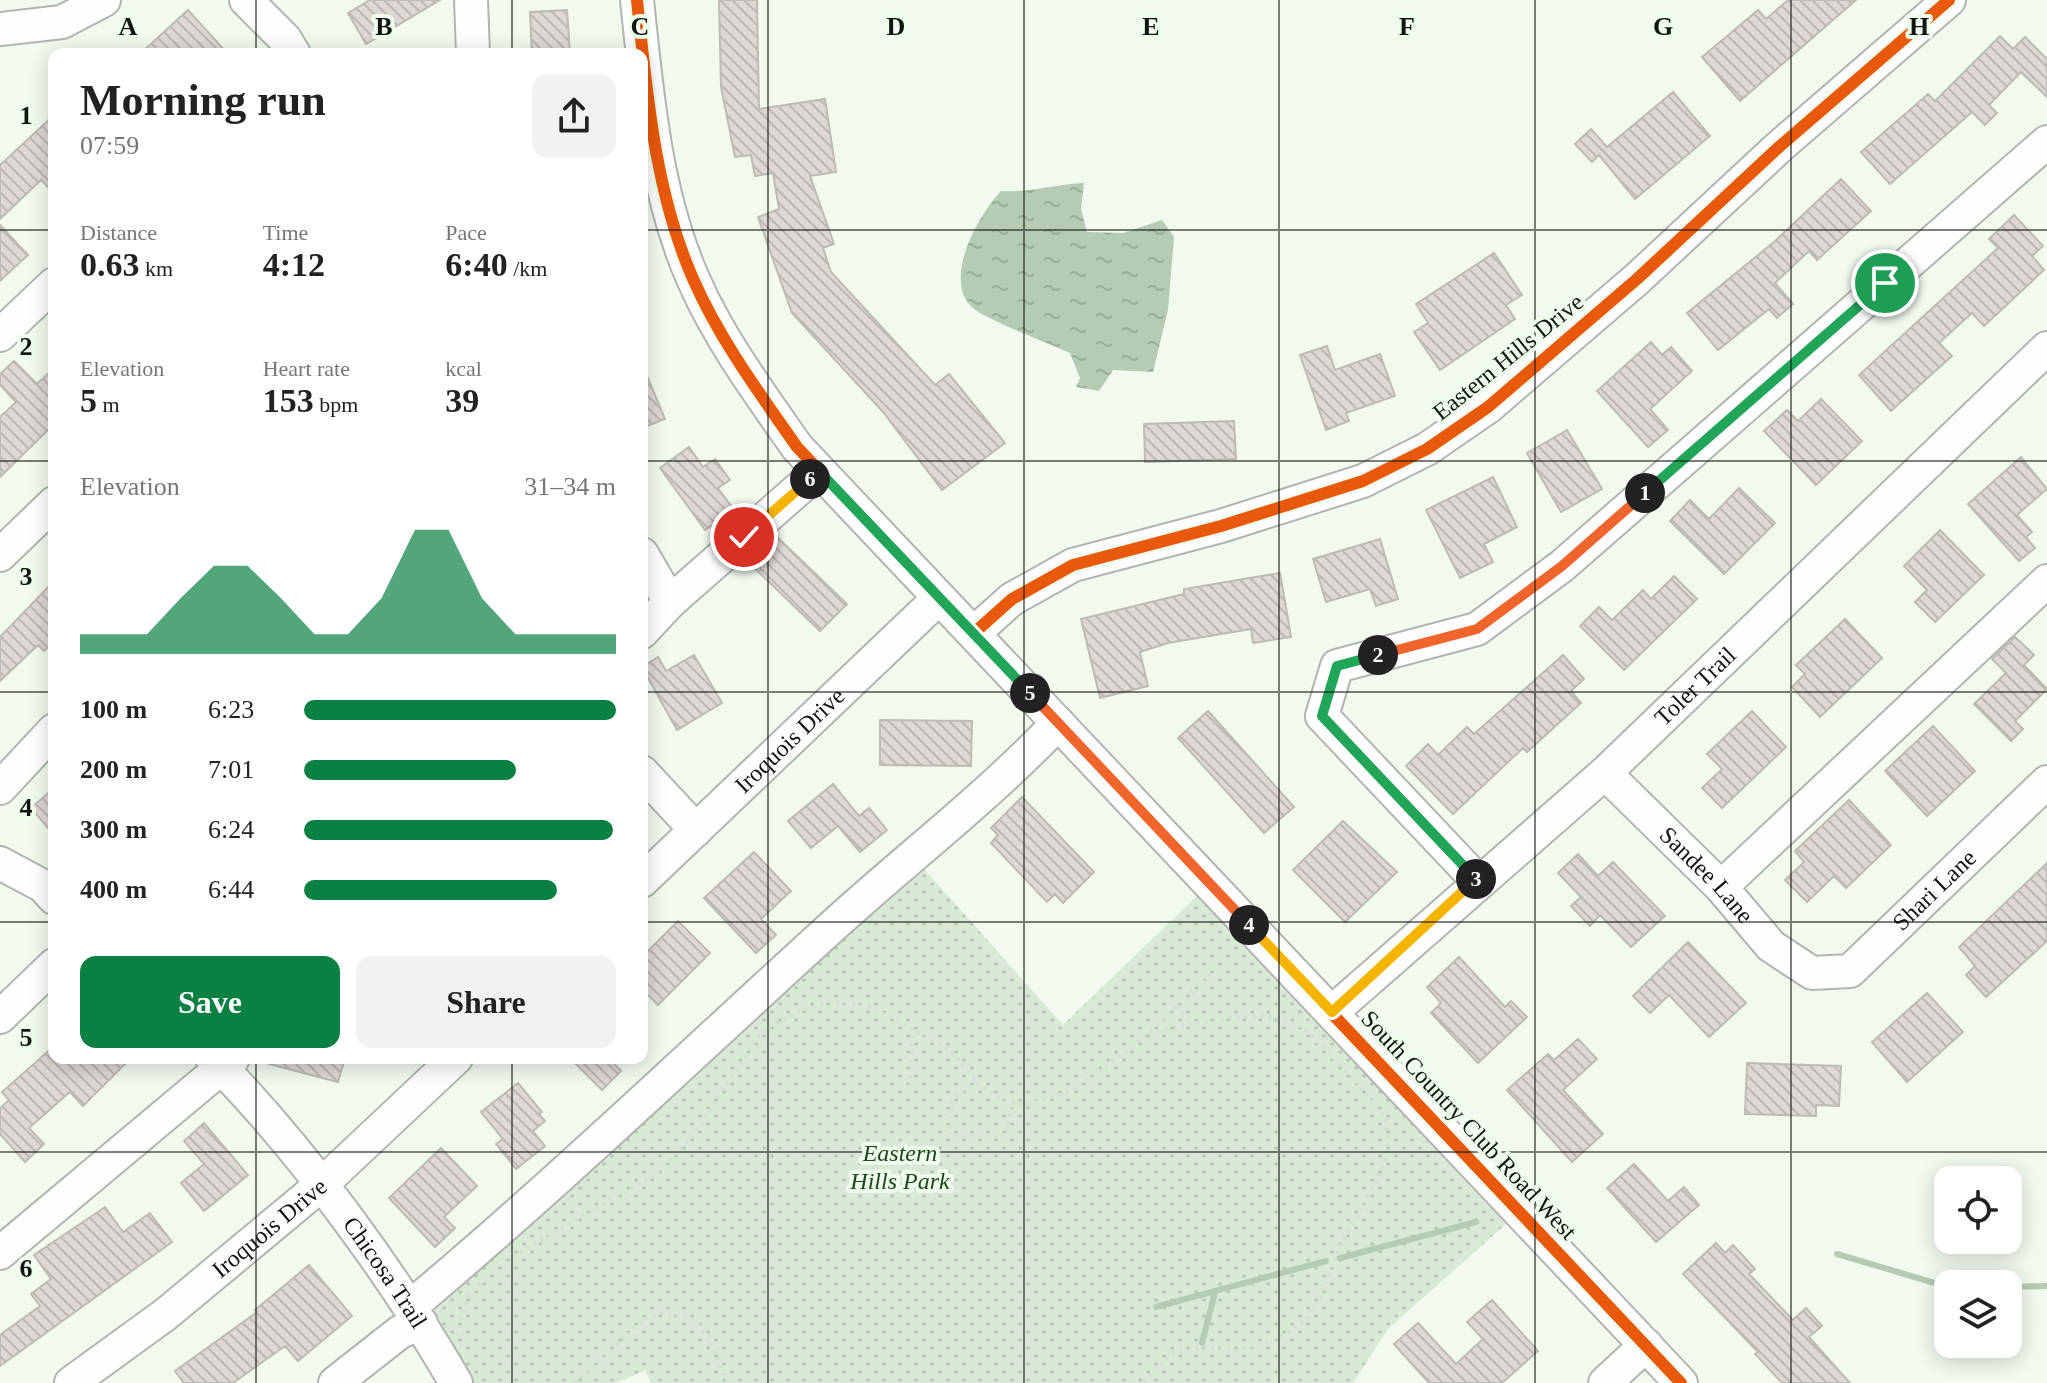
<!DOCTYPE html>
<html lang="en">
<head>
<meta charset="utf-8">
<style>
	body { margin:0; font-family:"Times New Roman",serif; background:#f2f2f2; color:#222; height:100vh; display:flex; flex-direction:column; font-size:30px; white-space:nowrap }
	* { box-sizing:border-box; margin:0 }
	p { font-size:26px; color:#767676 }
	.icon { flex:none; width:44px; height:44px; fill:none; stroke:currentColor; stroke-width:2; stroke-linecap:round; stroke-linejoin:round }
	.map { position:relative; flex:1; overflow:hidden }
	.sheet { position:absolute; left:48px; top:48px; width:600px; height:1016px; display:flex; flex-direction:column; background:#fff; border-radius:16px; box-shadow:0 4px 20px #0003 }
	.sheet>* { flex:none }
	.buttons { position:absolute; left:1934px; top:1166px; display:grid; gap:16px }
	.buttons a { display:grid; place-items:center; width:88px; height:88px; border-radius:16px; background:#fff; box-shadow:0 4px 20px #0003; font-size:40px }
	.pin { position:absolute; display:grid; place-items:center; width:68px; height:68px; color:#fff; margin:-34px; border:4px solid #fff; border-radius:50%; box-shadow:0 2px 8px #0007 }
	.km { position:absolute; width:40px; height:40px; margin:-20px; border-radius:50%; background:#222; color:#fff; font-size:22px; line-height:40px; text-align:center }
	.round { display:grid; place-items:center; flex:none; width:84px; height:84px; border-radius:16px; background:#f2f2f2 }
	.summary { display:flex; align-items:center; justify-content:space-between; height:136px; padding:0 32px }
	h1 { font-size:44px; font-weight:700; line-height:60px }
	.metrics { display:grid; grid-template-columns:repeat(3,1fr); gap:12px; height:136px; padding:8px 32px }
	.metrics div { display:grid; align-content:center }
	.metrics b { font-size:34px; font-weight:700 }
	.metrics small { font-size:22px; font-weight:400 }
	.metrics p { font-size:22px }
	.chart { height:224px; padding:16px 32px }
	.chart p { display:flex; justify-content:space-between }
	.chart svg { width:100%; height:144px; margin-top:8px; fill:#0b8043; opacity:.7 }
	.action { display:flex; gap:16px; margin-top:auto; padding:16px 32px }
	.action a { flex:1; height:92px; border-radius:16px; background:#0b8043; color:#fff; font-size:32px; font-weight:700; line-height:92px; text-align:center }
	.action a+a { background:#f2f2f2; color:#222 }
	ul { padding:0 32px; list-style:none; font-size:26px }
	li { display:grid; grid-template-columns:128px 96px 1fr; align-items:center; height:60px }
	li i { height:20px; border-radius:10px; background:#0b8043 }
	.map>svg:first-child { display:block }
</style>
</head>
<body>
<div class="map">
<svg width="2047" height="1383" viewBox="0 0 2047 1383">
	<defs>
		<pattern id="park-dots" width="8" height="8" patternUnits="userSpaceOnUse" patternTransform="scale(2)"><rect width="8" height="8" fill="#d8e9d6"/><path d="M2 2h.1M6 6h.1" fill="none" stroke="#b8c7b7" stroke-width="1.8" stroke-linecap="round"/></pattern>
		<pattern id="water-ripples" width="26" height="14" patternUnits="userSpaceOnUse" patternTransform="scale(2)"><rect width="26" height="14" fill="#b5cbb3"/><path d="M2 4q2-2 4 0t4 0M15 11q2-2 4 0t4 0" fill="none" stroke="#9bad99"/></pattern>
		<pattern id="building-back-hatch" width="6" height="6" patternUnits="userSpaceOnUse" patternTransform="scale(2)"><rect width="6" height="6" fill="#ddd8d3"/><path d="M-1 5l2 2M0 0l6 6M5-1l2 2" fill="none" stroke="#bdb8b4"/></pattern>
	</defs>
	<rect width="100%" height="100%" fill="#f2faf0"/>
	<path fill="url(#park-dots)" d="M918,862l145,163 135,-130 309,328 -119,106 -35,54h-702l-6,-12 -30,12h-147l-44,-80z"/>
	<path fill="url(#water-ripples)" d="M1084,183l-3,26 6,23 36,1 39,-13 12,17 -6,73 -15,62 -40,-2 -14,21 -23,-4 4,-9 -10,-25c-22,-10 -81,-32 -97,-45 -32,-28 6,-94 28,-117 28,2 55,-7 83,-8z"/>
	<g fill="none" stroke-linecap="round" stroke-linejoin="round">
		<path stroke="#b5cbb3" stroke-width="6" d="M1837,1254l111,33
			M1340,1258l136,-36
			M2008,1287l39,-1
			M1156,1307l170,-46
			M1202,1343l13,-51"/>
	</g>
	<path fill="url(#building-back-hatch)" stroke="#bcbbb6" stroke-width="2" d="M370,0h70l-74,44 -18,-31z
		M719,0h38l2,109 66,-10 11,73 -26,4 24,68 -11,4 8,24 104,113 14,-11 56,69 -63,47 -59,-78 -91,-99 -34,-96 21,-8 -6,-36 -18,3 -4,-21 -16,2 -14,-70z
		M1788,0h68l-116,101 -38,-44 56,-47 8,9z
		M188,10l40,44h-88z
		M567,10l3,44h-38l-2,-42z
		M2000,36l13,13 12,-12 22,22v38l-26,-25 -32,33 8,8 -12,12 -13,-13 -82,72 -29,-32 67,-58 7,7z
		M1673,92l37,44 -75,63 -36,-44 -7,7 -17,-18 16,-15 16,18z
		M54,115v78l-13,-13 -41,39v-54z
		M1841,179l30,32 -54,49 -8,-9 -34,32 18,21 -16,14 -8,-9 -51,41 -31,-37 87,-71z
		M2014,215l29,31 -11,10 12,14 -60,56 -12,-13 -33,30 13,13 -61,55 -32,-36 139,-127 -9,-9z
		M0,225l28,30 -28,26z
		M1494,253l28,42 -16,10 9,14 -75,51 -26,-38 14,-9 -12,-19z
		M1651,342l11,13 9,-8 21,24 -42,38 18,21 -20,17 -51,-56z
		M1327,346l8,24 45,-16 15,42 -49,17 3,8 -23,9 -26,-75z
		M14,361l23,23 17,-16v56l-54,53v-60l16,-15 -16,-17v-11z
		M642,364l23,55 -23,9z
		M1821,399l41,42 -46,44 -52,-54 23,-21 11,11z
		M1234,421l2,38 -91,3 -1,-38z
		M1567,430l35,59 -41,23 -34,-59z
		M689,447l14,20 12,-8 15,21 -12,8 16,22 -29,20 -45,-62z
		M2021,457l26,32 -30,26 15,17 -6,5 9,11 -16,13 -51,-57z
		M1493,477l24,50 -33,17 9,18 -33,16 -34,-68z
		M1739,488l36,35 -51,51 -54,-53 20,-21 19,19z
		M1940,530l44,45 -49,47 -20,-20 12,-12 -23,-24z
		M775,535l72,69 -27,27 -72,-69z
		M1380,539l18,60 -22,7 -6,-17 -44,13 -13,-43z
		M1280,573l11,64 -38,6 -2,-14 -83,14 -28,9 8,34 -48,12 -19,-79 103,-25v-5z
		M1674,576l23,23 -73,71 -44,-44 19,-19 13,13 31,-30 8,9z
		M54,581v60l-10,10 -6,-6 -38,36v-44z
		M1845,619l37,39 -62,59 -28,-30 13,-13 -9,-9z
		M2015,637l19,18 -10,10 23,24 -32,32 8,8 -12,12 -37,-37 32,-31 -14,-14z
		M694,655l28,48 -45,27 -35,-63 16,-10 8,14z
		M1563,655l21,24 -13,12 10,12 -54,49 -4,-4 -70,66 -47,-48 22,-22 10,11 29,-28 7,7z
		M1208,711l86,96 -30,26 -86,-95z
		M1752,711l34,36 -64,61 -20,-20 20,-19 -15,-15z
		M880,720l92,1 -1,45 -91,-1z
		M1933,726l42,45 -48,45 -42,-45z
		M833,784l26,32 10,-8 18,22 -27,22 -22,-26 -27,22 -23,-27z
		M54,788v47l-23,-27z
		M1022,797l72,75 -31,31 -8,-9 -8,8 -56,-59 7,-8 -7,-7z
		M1849,800l42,45 -45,43 -12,-12 -27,26 -22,-22 19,-18 -9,-11z
		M1343,821l54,51 -52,50 -52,-52z
		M754,852l37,39 -30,28 15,16 -20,18 -52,-55z
		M1578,854l20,22 15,-14 52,54 -34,31 -31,-32 -10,11 -19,-20 10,-9 -23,-24z
		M2047,863v78l-61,56 -20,-22 9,-9 -16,-19z
		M678,921l32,32 -52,52 -16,-16v-32z
		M1688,942l58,61 -37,34 -40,-42 -19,18 -17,-17z
		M1459,957l46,50 6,-6 16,16 -49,46 -47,-50 10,-10 -14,-16z
		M1927,993l36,39 -56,50 -35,-40z
		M1578,1039l19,20 -34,31 40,44 -31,28 -65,-72 41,-36 6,6z
		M54,1046v12h77l-48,48 -13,-14 -41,36 15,16 -19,18 -25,-28v-26l9,-8 -7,-8z
		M269,1058h76l-7,24 -69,-18z
		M570,1058h39l12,13 -19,19z
		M1747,1063l94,3 -2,40 -23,-1v11l-71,-2z
		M518,1083l24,29 -3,2 6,7 -12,10 12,15 -29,23 -20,-25 7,-5 -22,-27z
		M204,1123l44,52 -44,36 -23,-28 23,-19 -20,-23z
		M441,1148l36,38 -33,31 11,11 -20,19 -46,-49z
		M1634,1164l34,37 16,-14 15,18 -43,37 -49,-54z
		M105,1207l18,25 27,-19 22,29 -172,124v-31l40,-29 -9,-12 20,-15 -17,-24z
		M1716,1243l9,10 8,-8 22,24 -6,5 44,46 13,-12 16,18 -13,11 41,46h-68l-27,-29 3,-2 -75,-78z
		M309,1265l43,51 -54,45 -13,-15 -52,37h-49l-9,-12 82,-59 -2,-2z
		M1492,1300l46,51 -36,32h-73l-35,-39 24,-21 38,41 27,-25 -16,-17z"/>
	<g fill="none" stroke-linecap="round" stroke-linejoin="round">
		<g stroke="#b0b6af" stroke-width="36">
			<g id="minor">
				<path d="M246,0l39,39 9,15"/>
				<path d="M471,0l2,54"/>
				<path d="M637,0c10,94 18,194 57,281 26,59 66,113 103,166l884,936"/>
				<path d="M0,29l62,-7 42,-22"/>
				<path d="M0,335l54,-51"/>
				<path d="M642,554l28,48"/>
				<path d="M0,555l54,-52"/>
				<path d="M642,632l28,-30 149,-131"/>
				<path d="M974,633l38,-34 61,-34 148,-39 142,-45 64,-32 61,-42 149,-128 142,-132 170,-147"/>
				<path d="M642,772l54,58"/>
				<path id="s1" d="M1605,773l116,114 50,59 41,27 38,-2 197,-189"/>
				<path d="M0,788l54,-58"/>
				<path d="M0,863l43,23 11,12"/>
				<path id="s2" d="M642,881l297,-283"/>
				<path d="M1478,881l-156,-165 15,-50 140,-37 85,-63 485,-424"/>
				<path d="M1721,887l326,-306"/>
				<path id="s3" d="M1332,1012l273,-239 442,-425"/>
				<path d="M0,1017l54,-52"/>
				<path id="s4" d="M212,1058c89,90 181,216 244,325"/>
				<path d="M0,1253l233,-195"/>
				<path d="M410,1307c142,-119 277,-248 414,-373 78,-72 162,-135 234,-211"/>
				<path id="s5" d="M71,1383l95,-69 155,-129 135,-127"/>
				<path d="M335,1383l65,-51 21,-9"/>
				<path d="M1605,1383l41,-38"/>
			</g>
		</g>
		<path stroke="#d9dbd9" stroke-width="4" stroke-dasharray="2 6" stroke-linecap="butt" d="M1176,1006l15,16
			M1151,1031l63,-60
			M976,1080l-24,20 -2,36 55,1 8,-33
			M910,1086l3,-57
			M513,1256l144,-83 35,-36 65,-99 13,-12 33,-16 27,-8 37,3 84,46 31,36 23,14 19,4 50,-15 76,-57 41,-10 74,-8 38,12 73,77 10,17 2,29 -7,22 -42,76 -17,45 -15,26 -32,21 -39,11 -28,-4 -35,6 -31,30
			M456,1335l13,-40 13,-12
			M575,1383l70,-65 20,-6 29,8 14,15 19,48"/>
		<use href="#minor" stroke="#fdfefd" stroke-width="32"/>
		<g stroke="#effded" stroke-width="17">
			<path id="cycleway" d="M637,0c10,94 18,194 57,281 26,59 66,113 103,166l884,936
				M974,633l38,-34 61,-34 148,-39 142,-45 64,-32 61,-42 149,-128 142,-132 170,-147"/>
		</g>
		<use href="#cycleway" stroke="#e8590c" stroke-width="12"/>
	</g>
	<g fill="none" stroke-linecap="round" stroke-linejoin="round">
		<g stroke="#fff" stroke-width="16">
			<path id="split-1" d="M1645,493l240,-210"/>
		</g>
		<g stroke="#fff" stroke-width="16">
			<path id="split-2" d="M1378,655l99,-26 85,-63 83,-73"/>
		</g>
		<g stroke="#fff" stroke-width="16">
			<path id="split-3" d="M1378,655l-41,11 -15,50 154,163"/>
		</g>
		<g stroke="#fff" stroke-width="16">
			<path id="split-4" d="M1249,925l83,87 144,-133"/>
		</g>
		<g stroke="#fff" stroke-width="16">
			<path id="split-5" d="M1030,693l219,232"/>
		</g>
		<g stroke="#fff" stroke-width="16">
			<path id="split-6" d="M810,479l9,-8 211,222"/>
		</g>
		<g stroke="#fff" stroke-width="16">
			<path id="split-7" d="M744,537l66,-58"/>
		</g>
		<use href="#split-1" stroke="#22a559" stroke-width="10"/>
		<use href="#split-2" stroke="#f0652b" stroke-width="10"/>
		<use href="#split-3" stroke="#22a559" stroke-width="10"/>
		<use href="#split-4" stroke="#f5b400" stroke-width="10"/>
		<use href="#split-5" stroke="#f0652b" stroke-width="10"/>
		<use href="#split-6" stroke="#22a559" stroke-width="10"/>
		<use href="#split-7" stroke="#f5b400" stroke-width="10"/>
	</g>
	<path fill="none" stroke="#101510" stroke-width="2" stroke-opacity="0.55" d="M256,0v54M512,0v54M768,0v1383M1024,0v1383M1279,0v1383M1535,0v1383M1791,0v1383M0,230h54M642,230h1405M0,461h54M642,461h1405M0,692h54M642,692h1405M0,922h54M642,922h1405M256,1058v325M512,1058v325M0,1152h2047"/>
	<g text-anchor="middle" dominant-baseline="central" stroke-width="8" stroke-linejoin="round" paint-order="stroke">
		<g font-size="24" fill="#101510" stroke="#effded">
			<text transform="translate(1508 357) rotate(-39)">Eastern Hills Drive</text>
			<text stroke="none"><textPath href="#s3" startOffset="488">Toler Trail</textPath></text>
			<text stroke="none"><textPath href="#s2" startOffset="204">Iroquois Drive</textPath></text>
			<text stroke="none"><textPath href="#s1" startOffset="144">Sandee Lane</textPath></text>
			<text stroke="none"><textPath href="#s1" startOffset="444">Shari Lane</textPath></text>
			<text transform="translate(1469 1125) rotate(47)">South Country Club Road West</text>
			<text stroke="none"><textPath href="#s5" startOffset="252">Iroquois Drive</textPath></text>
			<text stroke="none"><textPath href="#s4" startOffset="276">Chicosa Trail</textPath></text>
		</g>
		<g font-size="24" font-style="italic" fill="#1e461d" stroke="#effded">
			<text x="900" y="1153">Eastern<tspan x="900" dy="28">Hills Park</tspan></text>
		</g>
	</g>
	<g font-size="26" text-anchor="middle" font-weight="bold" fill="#101510" stroke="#effded" stroke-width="8" stroke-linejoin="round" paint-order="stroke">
		<text x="128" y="35">A</text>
		<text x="384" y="35">B</text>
		<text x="640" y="35">C</text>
		<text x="896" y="35">D</text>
		<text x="1151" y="35">E</text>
		<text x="1407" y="35">F</text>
		<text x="1663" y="35">G</text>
		<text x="1919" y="35">H</text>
		<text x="26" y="124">1</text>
		<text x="26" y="355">2</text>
		<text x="26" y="585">3</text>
		<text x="26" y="816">4</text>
		<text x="26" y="1046">5</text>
		<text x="26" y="1277">6</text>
	</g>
</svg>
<div class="buttons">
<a><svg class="icon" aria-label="locate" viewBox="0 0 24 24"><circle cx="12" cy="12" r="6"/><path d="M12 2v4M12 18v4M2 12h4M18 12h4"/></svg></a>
<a><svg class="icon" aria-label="layers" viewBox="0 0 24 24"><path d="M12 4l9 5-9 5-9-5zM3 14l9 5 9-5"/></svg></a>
</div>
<div class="pin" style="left:1885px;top:283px;background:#1e9e55"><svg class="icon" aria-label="arrive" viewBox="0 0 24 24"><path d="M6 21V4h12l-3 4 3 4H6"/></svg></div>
<div class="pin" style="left:744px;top:537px;background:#d93025"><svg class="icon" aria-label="check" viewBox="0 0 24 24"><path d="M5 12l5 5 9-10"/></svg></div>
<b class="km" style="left:1645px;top:493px">1</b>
<b class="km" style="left:1378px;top:655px">2</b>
<b class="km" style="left:1476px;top:879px">3</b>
<b class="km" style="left:1249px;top:925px">4</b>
<b class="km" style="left:1030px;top:693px">5</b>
<b class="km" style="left:810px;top:479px">6</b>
<section class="sheet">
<div class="summary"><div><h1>Morning run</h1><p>07:59</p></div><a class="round"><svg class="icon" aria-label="share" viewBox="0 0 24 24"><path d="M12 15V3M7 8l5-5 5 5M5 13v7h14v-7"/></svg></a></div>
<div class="metrics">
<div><p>Distance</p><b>0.63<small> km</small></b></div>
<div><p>Time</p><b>4:12</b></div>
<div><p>Pace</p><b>6:40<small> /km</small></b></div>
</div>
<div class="metrics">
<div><p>Elevation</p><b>5<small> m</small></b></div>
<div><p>Heart rate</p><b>153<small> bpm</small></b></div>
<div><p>kcal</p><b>39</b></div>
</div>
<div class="chart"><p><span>Elevation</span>31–34 m</p>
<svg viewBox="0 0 160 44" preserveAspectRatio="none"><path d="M0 44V38L10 38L20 38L30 27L40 17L50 17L60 27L70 38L80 38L90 27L100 6L110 6L120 27L130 38L140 38L150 38L160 38V44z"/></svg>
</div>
<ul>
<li><b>100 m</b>6:23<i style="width:100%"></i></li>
<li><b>200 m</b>7:01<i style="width:68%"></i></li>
<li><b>300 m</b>6:24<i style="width:99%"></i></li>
<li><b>400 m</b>6:44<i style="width:81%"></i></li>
</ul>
<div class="action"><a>Save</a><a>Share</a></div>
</section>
</div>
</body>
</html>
